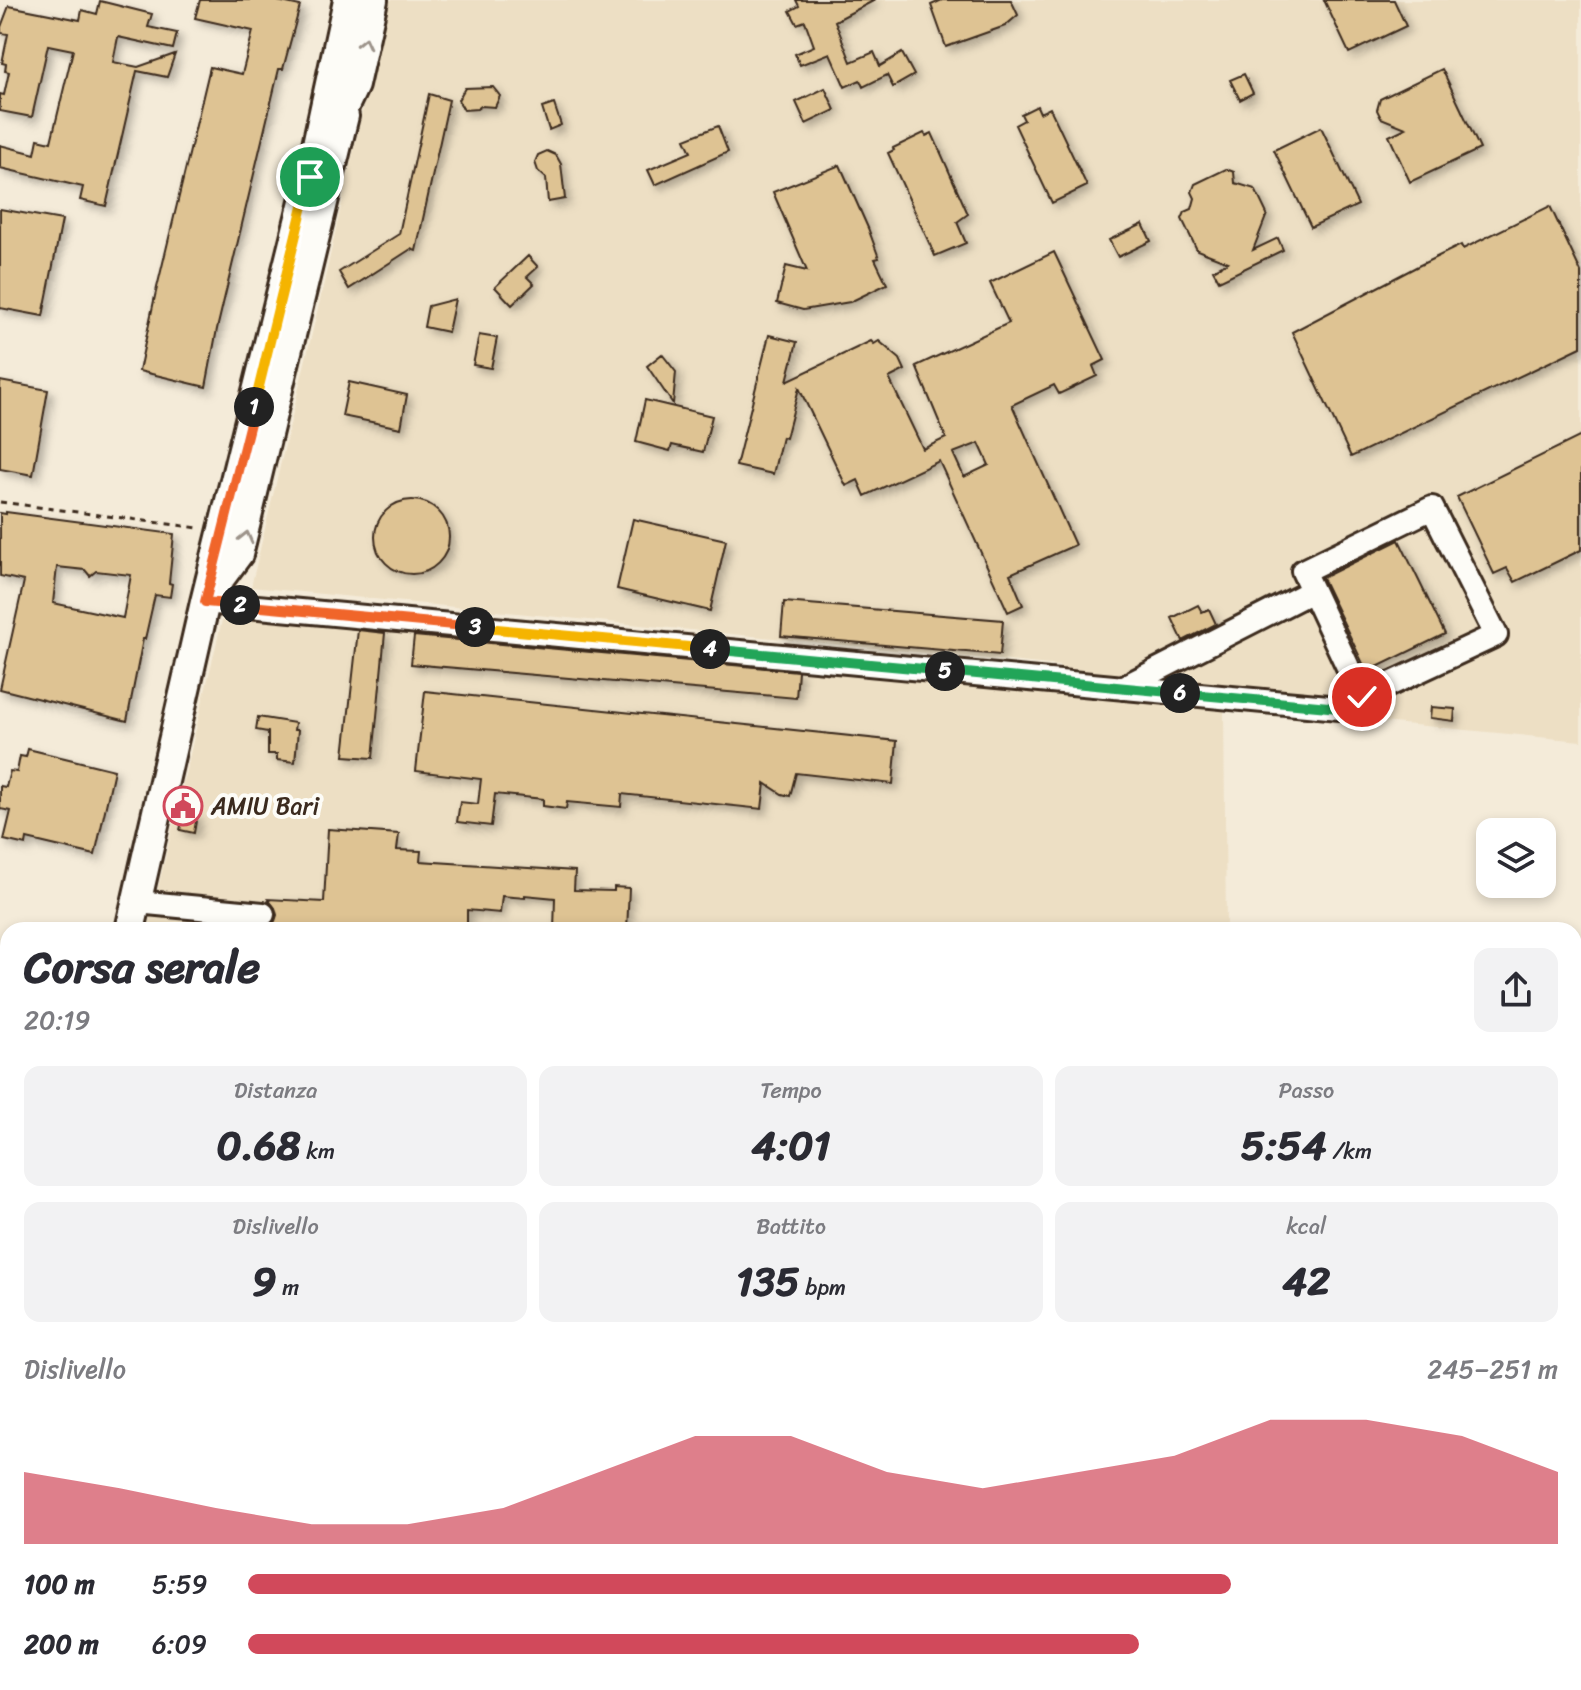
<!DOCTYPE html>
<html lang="it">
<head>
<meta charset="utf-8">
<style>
	body { margin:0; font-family:Sriracha,sans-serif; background:#f2f2f3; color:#2b2b33; height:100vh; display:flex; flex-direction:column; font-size:30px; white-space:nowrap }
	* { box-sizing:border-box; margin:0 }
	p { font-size:26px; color:#7c7c81 }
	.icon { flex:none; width:44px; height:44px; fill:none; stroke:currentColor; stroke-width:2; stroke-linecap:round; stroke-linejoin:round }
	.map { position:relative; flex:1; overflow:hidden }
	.panel { position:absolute; left:0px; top:922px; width:1582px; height:768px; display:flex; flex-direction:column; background:#fff; border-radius:24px 24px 0 0; box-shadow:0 4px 12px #0003 }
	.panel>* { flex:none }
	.fabs { position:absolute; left:1476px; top:818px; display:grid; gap:16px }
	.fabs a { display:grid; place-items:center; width:80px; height:80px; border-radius:16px; background:#fff; box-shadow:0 4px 12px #0003; font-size:40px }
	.pin { position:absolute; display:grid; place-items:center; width:68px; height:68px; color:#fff; margin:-34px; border:4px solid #fff; border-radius:50%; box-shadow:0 2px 8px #0007 }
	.km { position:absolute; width:40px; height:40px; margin:-20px; border-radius:50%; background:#222; color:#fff; font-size:22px; line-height:40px; text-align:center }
	.round { display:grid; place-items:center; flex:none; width:84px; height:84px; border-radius:16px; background:#f2f2f3 }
	.head { display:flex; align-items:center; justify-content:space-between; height:136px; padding:0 24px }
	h1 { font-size:44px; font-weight:700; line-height:60px }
	.stats { display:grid; grid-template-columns:repeat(3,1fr); gap:12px; height:136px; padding:8px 24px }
	.stats div { display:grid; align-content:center; border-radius:16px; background:#f2f2f3; text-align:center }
	.stats b { font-size:40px; font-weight:700 }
	.stats small { font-size:22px; font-weight:400 }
	.stats p { font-size:22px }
	.chart { height:224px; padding:16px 24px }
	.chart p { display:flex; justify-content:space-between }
	.chart svg { width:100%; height:144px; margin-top:8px; fill:#d1495b; opacity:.7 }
	ul { padding:0 24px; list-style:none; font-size:26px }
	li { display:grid; grid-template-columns:128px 96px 1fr; align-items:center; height:60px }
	li i { height:20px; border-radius:10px; background:#d1495b }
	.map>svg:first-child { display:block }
</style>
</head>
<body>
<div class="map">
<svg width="1581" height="1690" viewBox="0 0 1581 1690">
	<defs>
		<filter id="shadow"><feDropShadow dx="4.5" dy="4.5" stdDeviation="4" flood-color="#0004"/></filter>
	</defs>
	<rect width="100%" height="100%" fill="#f4ebd9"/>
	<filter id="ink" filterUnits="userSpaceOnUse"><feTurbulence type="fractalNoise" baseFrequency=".0125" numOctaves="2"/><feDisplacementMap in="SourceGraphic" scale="16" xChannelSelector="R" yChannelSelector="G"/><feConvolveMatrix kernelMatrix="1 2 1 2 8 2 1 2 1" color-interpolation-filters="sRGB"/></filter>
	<g filter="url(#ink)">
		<path fill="#eddfc4" d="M387,0h1194v741l-357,-34 2,223h-1078l76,-318 415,42 421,38v-26l-809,-79 71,-295z
			M8,1534v148h1105l-2,8h-1111v-120z"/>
		<path fill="#dec393" stroke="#3b2a1e" stroke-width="2" fill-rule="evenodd" filter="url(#shadow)" d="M200,0h73l27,6 -17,63h-4l-62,260 -11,58 -67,-16 16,-75 55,-229 32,7 11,-43 -58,-13z
			M796,0h79l-40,21 16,41 23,-10 6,14 22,-13 12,22 -21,12 -6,-12 -24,12 -3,-7 -15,7 -15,-34 -30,12 -5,-11 19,-8 -9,-25 -8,3 -7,-13 9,-5z
			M942,0h69l7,15 -13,11 -59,21 -15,-42z
			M1324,0h70l12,26 -57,27z
			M100,1l52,13 -4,13 29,6 -4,16 -55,-12 -5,25 25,5 37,-13 -8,23 -30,-6 -31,135 -26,-6 3,-13 -83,-19v-23l35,9 3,-15 13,3 22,-92 -25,-5 -16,72 -32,-6v-17l4,1 5,-23 -4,-1 1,-7 -4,-1 6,-29 -7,-1v-6l8,-21 71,14 2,-10 15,4z
			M1442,69l38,80 -70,33 -21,-46 17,-8 -25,-10 -4,-8 3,-11z
			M1244,74l9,19 -13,7 -10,-20z
			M493,87l7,9 -5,11 -14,-1 -4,3 -13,1 -6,-10 7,-12z
			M825,88l10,22 -29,14 -10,-22z
			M429,94l20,6 -33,151 -5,-2 -62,40 -10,-17 60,-38z
			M554,104l7,21 -12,5 -7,-22z
			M1037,106l3,7 10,-5 37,78 -35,17 -37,-78 9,-5 -3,-6z
			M718,126l10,26 -73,33 -7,-15 43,-18 -6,-13z
			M1321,127l37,78 -47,22 -37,-77z
			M924,133l2,3 6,-3 36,81 -11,8 9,21 -31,13 -47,-103 6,-3 -1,-2z
			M547,151l9,4 5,9 4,35 -17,3 -2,-24 -8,-7 -3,-9 3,-7z
			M840,165l28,63 11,30 -4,1 12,25 -37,18 -47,8 -26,-7 9,-37 21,5 -34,-79z
			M1226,169l8,3 1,11 20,6 12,25 -14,36 25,-12 5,12 -64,31 -6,-11 15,-8 -31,-12 -15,-31 3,-7 7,-3 3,-11 -3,-6 3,-8z
			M1550,206l31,66v75l-230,110 -59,-125 126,-66 43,-21 2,4z
			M0,209l62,11 -19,96 -43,-8z
			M1143,224l8,17 -33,16 -9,-17z
			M1054,252l51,108 -12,6 4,10 -38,18 -5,-9 -42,20 63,140 -65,29 13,31 -15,7 -69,-151 -74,35 -7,-16 -12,6 -47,-98 -13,50 -4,-1 -9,37 -37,-8 33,-131 28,7 -10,39 84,-40 3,3 5,-3 21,18 5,11 -16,8 34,71 23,-11 -30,-72 93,-43 -19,-40zM979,443l10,22 -25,12 -11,-24z
			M528,256l10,11 -11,10 7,7 -22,21 -17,-18z
			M455,299l-7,33 -24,-5 4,-21z
			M479,335l18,3 -6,30 -18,-3z
			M662,354l14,18 -3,32 -26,-38z
			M0,381l48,9 -15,85 -33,-6z
			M349,382l58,13 -6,33 -59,-12z
			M645,400l67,16 -9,36 -31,-7 -2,6 -34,-9z
			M1581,436v114l-66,32 -8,-14 -13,6 -37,-77z
			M375 537a37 37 0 1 1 74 0a37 37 0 1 1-74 0Z
			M6,512l168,22 -5,49 3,1 -2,13 -15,-2 -10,44h-2l-16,82 -127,-32 24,-108 -24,-5v-63l6,1zM57,567l28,3 5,6 6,-5 35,4 -8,43 -70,-15z
			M633,519l93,21 -16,71 -93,-22z
			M1399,540l46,94 -78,38 -45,-94z
			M784,602l219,18 -3,35 -219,-19z
			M1198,605l4,7 7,-3 7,15 -33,17 -11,-23z
			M358,630l27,3 -12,125 -29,-2z
			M414,636l384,35 -2,27 -385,-34z
			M425,691l472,50 -4,43 -97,-11 -6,23 -8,-2 -17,-11 -3,26 -140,-15 -1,13 -54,-5 -1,7 -23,-3v-7l-48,-5 -4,32 -34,-4 3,-20 18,2 3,-25 -65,-8z
			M1431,707l24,2 -1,12 -24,-3z
			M258,717l37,6 -1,7h4l-3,32 -18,-2v-6h-9v-22l-12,-2z
			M28,749l86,21 -19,85 -68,-16 -1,6 -22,-5 7,-29 -11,-2v-23l6,1 4,-16 7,1 3,-16 6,1z
			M184,813l13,2 -3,18 -14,-3z
			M328,829l71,5 -2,16 24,1 -1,10 155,10 -1,19 40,1v-4l15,1 -2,42h-73l1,-32 -30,-3v3l-23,-2 -2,17 -33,-3v20h-201l9,-9 2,-6 -2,-7 -7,-9 56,3z"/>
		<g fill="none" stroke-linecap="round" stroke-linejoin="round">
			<g stroke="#3b2a1e" stroke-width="28">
				<path id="minor" d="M209,598l32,-43 106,-439
					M205,602l1134,106 157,-73 -64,-127 -129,63 59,126
					M1122,688l190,-97
					M137,902l126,12
					M0,1158l8,1
					M0,1274l8,1
					M0,1319l8,-19
					M0,1365l8,1
					M0,1394l8,1
					M1574,1480l7,-6
					M1349,1690l8,-8"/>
			</g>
			<g stroke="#3b2a1e" stroke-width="34">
				<path id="major" d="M330,136l24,-51 19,-85
					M130,930l75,-328 105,-425 38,-177
					M0,1488l8,-43"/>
			</g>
			<path stroke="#3b2a1e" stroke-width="3" stroke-dasharray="6 6" stroke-linecap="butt" d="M0,502l199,26"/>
			<use href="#minor" stroke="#fdfcf7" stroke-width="22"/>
			<use href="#major" stroke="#fdfcf7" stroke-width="28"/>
			<path stroke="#3b2a1e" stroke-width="5" d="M1574,1443l7,-6
				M1307,1690l9,-8"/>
		</g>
		<defs><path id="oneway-chevron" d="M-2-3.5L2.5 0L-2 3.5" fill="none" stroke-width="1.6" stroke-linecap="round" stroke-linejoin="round" transform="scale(2)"/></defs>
		<g stroke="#9c938a">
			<use href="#oneway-chevron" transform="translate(364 43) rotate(-77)"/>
			<use href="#oneway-chevron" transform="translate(246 537) rotate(-76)"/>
		</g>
	</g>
	<g fill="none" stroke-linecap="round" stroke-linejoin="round" filter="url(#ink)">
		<g stroke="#fff" stroke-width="16">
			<path id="split-1" d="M254,407l56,-230"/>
		</g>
		<g stroke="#fff" stroke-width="16">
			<path id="split-2" d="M240,605l-35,-3 49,-195"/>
		</g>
		<g stroke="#fff" stroke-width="16">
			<path id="split-3" d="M240,605l235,22"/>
		</g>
		<g stroke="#fff" stroke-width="16">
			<path id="split-4" d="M475,627l235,22"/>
		</g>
		<g stroke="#fff" stroke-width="16">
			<path id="split-5" d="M710,649l235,22"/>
		</g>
		<g stroke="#fff" stroke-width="16">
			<path id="split-6" d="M945,671l235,22"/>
		</g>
		<g stroke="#fff" stroke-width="16">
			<path id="split-7" d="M1180,693l159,15 23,-11"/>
		</g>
		<use href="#split-1" stroke="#f5b400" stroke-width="10"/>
		<use href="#split-2" stroke="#f0652b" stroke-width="10"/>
		<use href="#split-3" stroke="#f0652b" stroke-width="10"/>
		<use href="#split-4" stroke="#f5b400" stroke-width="10"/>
		<use href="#split-5" stroke="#22a559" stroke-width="10"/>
		<use href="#split-6" stroke="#22a559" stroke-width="10"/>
		<use href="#split-7" stroke="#22a559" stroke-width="10"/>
	</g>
	<defs>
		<g id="civic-ring" transform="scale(2)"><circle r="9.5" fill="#fdfcf7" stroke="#d1495b" stroke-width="1.5"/><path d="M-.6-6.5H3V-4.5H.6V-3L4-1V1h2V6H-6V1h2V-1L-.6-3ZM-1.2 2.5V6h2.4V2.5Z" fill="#d1495b"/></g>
	</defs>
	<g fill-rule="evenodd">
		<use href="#civic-ring" x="183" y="806"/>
	</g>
	<g text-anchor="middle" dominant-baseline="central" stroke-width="8" stroke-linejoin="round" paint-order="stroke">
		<g font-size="24" fill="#3b2a1e" stroke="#fdfcf7" text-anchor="start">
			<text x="211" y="806">AMIU Bari</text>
		</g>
	</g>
</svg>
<div class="fabs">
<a><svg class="icon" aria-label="layers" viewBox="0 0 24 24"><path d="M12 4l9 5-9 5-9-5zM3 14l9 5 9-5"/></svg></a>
</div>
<div class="pin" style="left:310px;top:177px;background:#1e9e55"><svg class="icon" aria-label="arrive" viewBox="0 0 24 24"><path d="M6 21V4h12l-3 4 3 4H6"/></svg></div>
<div class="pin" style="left:1362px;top:697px;background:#d93025"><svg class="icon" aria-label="check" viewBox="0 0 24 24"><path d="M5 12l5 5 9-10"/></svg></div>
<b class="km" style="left:254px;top:407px">1</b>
<b class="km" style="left:240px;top:605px">2</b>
<b class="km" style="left:475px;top:627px">3</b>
<b class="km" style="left:710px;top:649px">4</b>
<b class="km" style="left:945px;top:671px">5</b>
<b class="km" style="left:1180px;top:693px">6</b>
<section class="panel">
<div class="head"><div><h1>Corsa serale</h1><p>20:19</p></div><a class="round"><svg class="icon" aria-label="share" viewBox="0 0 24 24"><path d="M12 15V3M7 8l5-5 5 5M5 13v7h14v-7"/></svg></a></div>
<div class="stats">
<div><p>Distanza</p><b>0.68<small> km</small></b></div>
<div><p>Tempo</p><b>4:01</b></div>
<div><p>Passo</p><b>5:54<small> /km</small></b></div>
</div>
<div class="stats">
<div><p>Dislivello</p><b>9<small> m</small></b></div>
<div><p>Battito</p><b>135<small> bpm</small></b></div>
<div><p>kcal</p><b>42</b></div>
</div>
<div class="chart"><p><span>Dislivello</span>245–251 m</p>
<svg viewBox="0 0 160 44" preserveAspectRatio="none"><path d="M0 44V22L10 27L20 33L30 38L40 38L50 33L60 22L70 11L80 11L90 22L100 27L110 22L120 17L130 6L140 6L150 11L160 22V44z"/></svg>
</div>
<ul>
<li><b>100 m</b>5:59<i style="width:75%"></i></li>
<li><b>200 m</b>6:09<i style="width:68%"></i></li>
</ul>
</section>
</div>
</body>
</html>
